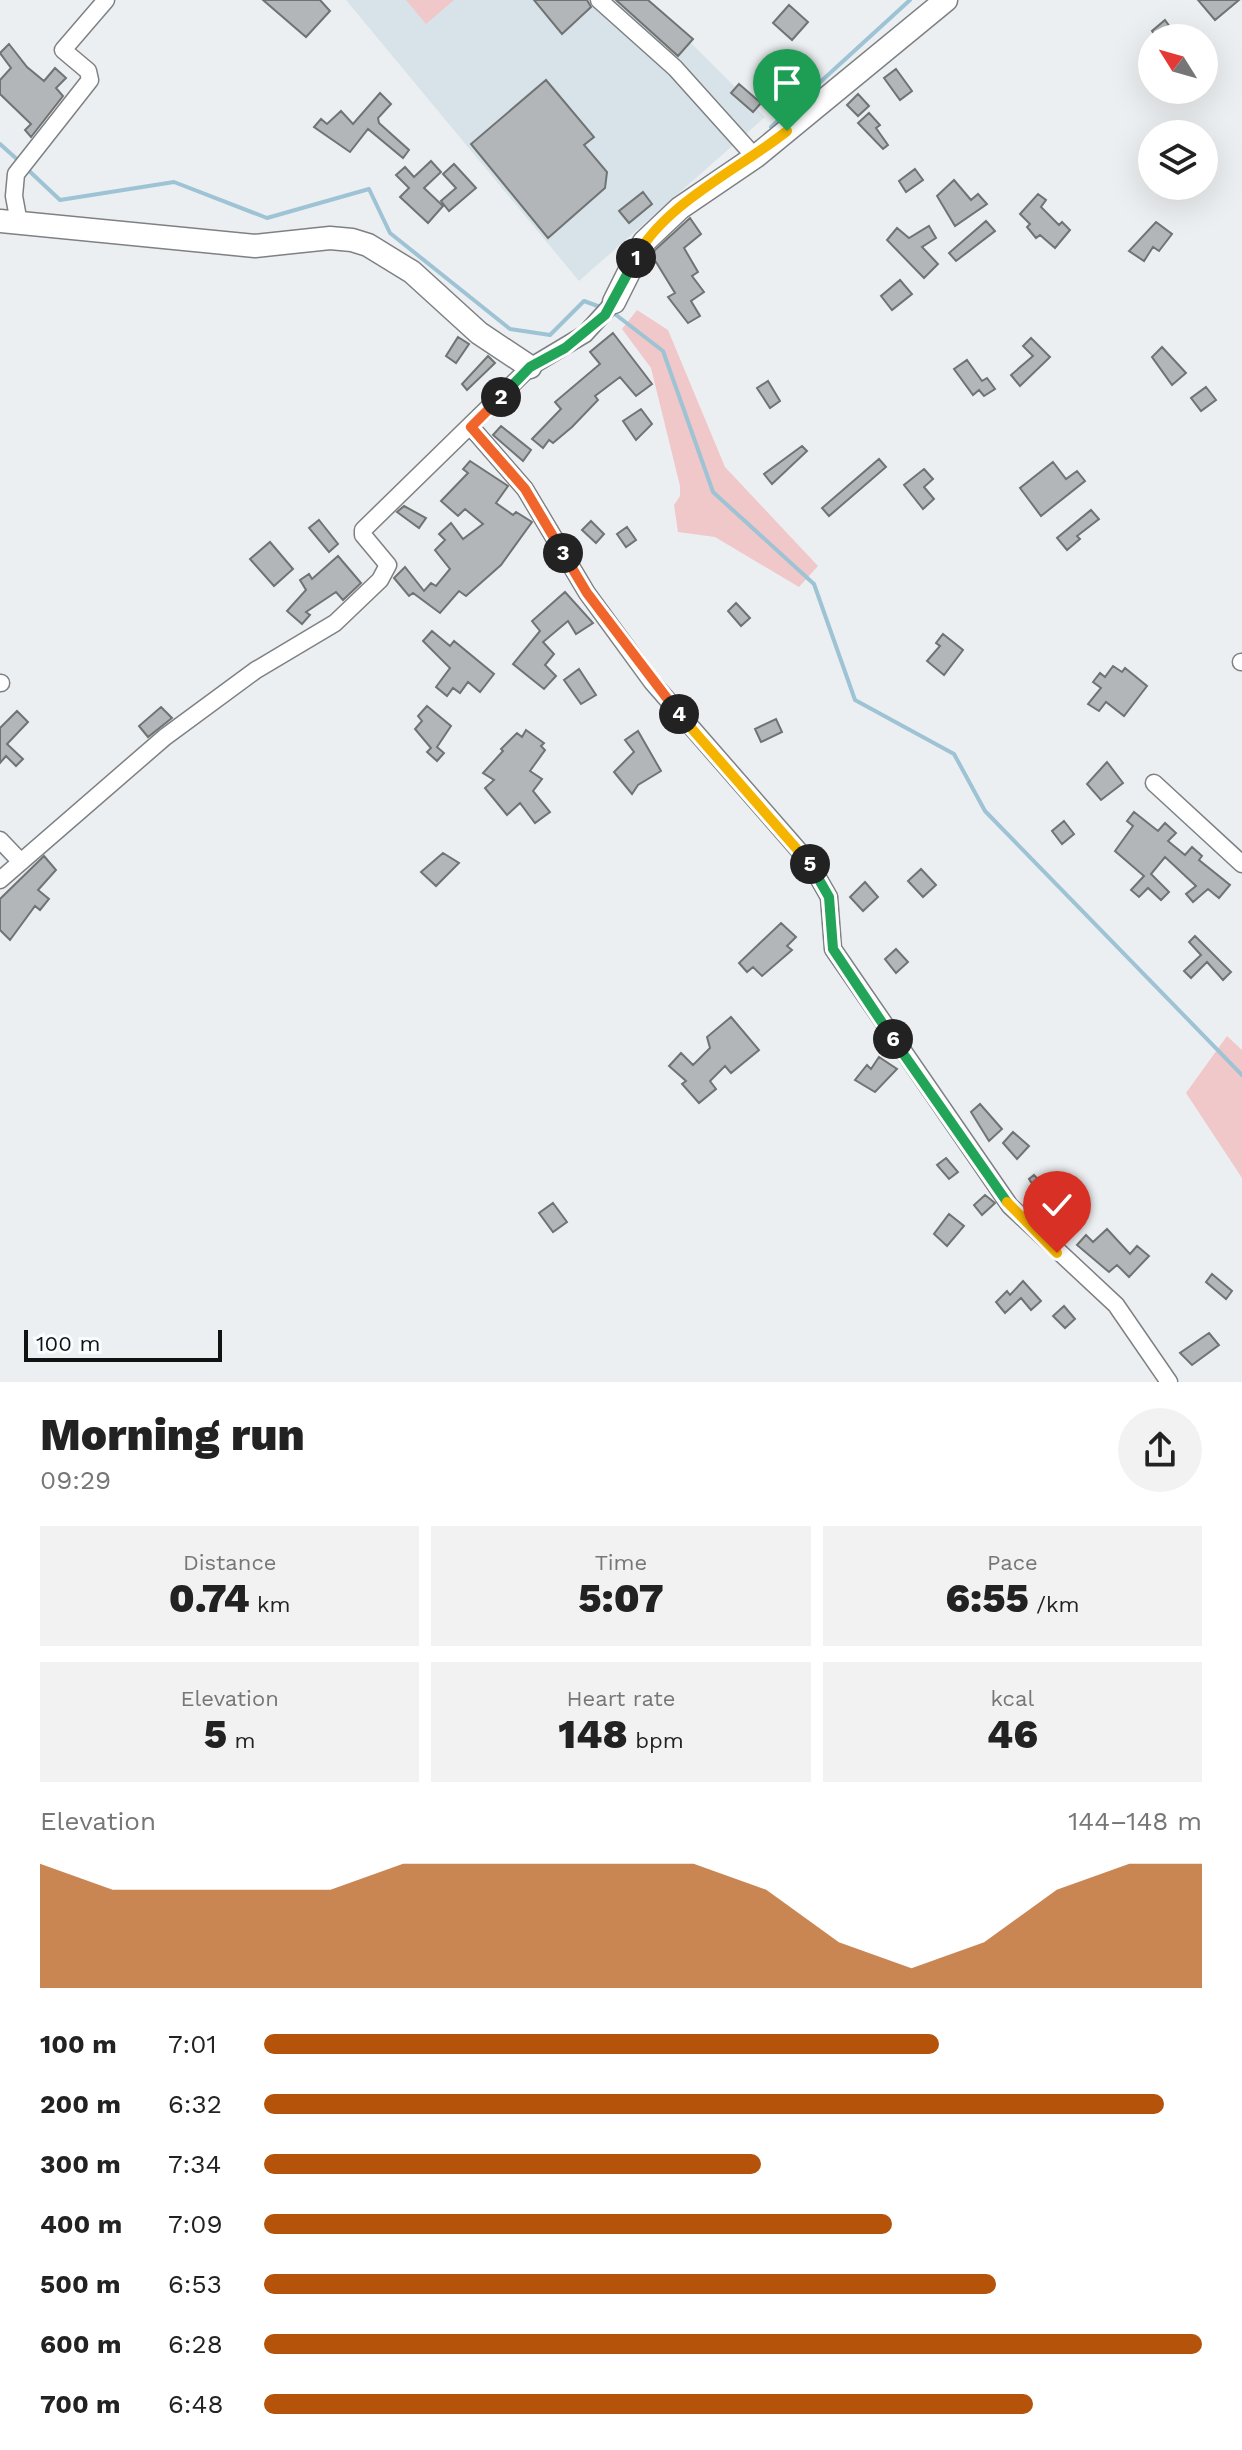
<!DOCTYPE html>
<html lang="en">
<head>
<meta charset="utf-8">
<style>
	body { margin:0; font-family:"Work Sans",sans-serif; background:#f2f2f2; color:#222; height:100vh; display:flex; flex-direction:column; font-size:30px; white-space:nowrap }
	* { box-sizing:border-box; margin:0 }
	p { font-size:26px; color:#767676 }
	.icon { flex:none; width:44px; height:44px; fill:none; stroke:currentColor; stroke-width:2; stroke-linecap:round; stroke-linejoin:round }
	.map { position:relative; height:1382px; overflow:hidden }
	.side { display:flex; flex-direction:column; background:#fff; flex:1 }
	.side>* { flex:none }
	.needle { width:52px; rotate:307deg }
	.controls { position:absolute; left:1138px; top:24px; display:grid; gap:16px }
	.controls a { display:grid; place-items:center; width:80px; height:80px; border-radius:50%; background:#fff; box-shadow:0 8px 32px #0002; font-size:40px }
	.scale { position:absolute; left:24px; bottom:20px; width:198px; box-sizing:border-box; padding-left:8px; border:4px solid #111313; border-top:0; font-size:22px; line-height:28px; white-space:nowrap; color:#111313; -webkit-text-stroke:6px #f9fdff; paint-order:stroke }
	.pin { position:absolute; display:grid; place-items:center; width:68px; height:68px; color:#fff; margin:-82px -34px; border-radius:50% 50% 50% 0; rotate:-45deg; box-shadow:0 0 8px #0007 }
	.pin .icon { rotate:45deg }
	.km { position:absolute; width:40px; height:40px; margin:-20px; border-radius:50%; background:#222; color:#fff; font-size:22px; line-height:40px; text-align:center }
	.round { display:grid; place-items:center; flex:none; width:84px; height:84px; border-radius:42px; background:#f2f2f2 }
	.head { display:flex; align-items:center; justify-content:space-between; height:136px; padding:0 40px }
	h1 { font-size:44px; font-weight:800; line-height:60px }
	.metrics { display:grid; grid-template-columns:repeat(3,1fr); gap:12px; height:136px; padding:8px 40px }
	.metrics div { display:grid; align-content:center; border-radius:0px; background:#f2f2f2; text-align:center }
	.metrics b { font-size:40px; font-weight:800 }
	.metrics small { font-size:22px; font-weight:400 }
	.metrics p { font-size:22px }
	.chart { height:224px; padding:16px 40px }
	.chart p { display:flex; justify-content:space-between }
	.chart svg { width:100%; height:144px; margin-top:8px; fill:#b45309; opacity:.7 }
	ul { padding:0 40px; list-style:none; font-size:26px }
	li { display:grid; grid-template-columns:128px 96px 1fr; align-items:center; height:60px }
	li i { height:20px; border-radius:10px; background:#b45309 }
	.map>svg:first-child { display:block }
</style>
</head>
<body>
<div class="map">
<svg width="1242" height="1382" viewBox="0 0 1242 1382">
	<rect width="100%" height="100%" fill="#eceff1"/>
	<path fill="#d8e3e9" d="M346,0h302l117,117 -186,164z"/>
	<path fill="#f0c8c9" d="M406,0h48l-28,24z
		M637,310l31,20 57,137 93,99 -19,21 -84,-50 -37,-5 -4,-27 6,-9v-10l-29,-118 -29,-39z
		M1227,1036l15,14v128l-56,-85z"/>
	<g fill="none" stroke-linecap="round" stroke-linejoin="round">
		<path stroke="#9dc3d5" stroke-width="4" d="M771,127l139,-127
			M0,144l19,17
			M25,167l35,33 114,-18 93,36 102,-29 21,44 120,96 40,6 34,-34 19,7
			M611,311l52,40 50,141 101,92 41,116 99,54 31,57 257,264"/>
	</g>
	<path fill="#b3b6b8" stroke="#707374" stroke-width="2" d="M263,0h57l10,11 -24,26z
		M534,0h53l4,7 -29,27z
		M616,0h32l45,39 -15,17z
		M1198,0h41l-24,20z
		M789,5l19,17 -16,18 -19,-17z
		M1165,20l13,18h-21l-5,-7z
		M9,44l18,23 17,14 11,-13 11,10 -10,10 7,8 -32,41 -6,-7 6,-6 -31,-30v-14l11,-12 -11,-15z
		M896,69l16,22 -12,9 -16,-22z
		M546,80l48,57 -10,8 23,27 -2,16 -57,50 -77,-94z
		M739,84l22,19 -8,9 -22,-19z
		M380,93l11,11 -13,14 1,5 30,27 -6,8 -35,-29 -18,23 -36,-25 7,-8 6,5 14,-13 12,13z
		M858,94l11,12 -11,10 -11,-11z
		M869,113l11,12 -4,3 12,17 -5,4 -25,-26z
		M431,161l10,11 -17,16 19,18 -15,17 -28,-26 9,-9 -13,-13 9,-8 9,10z
		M454,164l22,24 -27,23 -8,-10 15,-13 -13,-14z
		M915,169l8,11 -17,12 -7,-11z
		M954,180l17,20 7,-6 9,10 -32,22 -18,-30z
		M643,192l9,12 -23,19 -10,-12z
		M1038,194l8,6 -5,7 18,18 3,-3 8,8 -15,18 -15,-13 -4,3 -9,-11 3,-3 -10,-10z
		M690,218l11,16 -17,14 14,24 -6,4 12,16 -13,9 9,15 -12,7 -20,-26 7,-4 -19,-31 -8,4 7,-16z
		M986,221l9,10 -39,30 -7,-8z
		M1156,222l16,12 -13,17 -6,-4 -9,14 -15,-10z
		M929,226l7,12 -14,9 16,17 -14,14 -37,-38 10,-12 12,10z
		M900,280l12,14 -20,16 -11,-14z
		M613,333l39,51 -16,12 -16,-19 -25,19 3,4 -26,27 -19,16 -4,-3 -6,8 -11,-9 29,-30 -6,-7 45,-38 -10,-12z
		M458,337l11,7 -13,19 -10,-7z
		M1031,338l19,19 -30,29 -9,-11 22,-19 -10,-10z
		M1162,347l24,26 -14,12 -20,-28z
		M488,356l7,7 -28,27 -5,-6z
		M967,360l15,21 5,-3 8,11 -11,7 -5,-6 -6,5 -19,-26z
		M768,381l12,20 -10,7 -13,-20z
		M1206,387l10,13 -15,11 -10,-13z
		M641,409l11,15 -16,16 -13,-19z
		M501,426l30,24 -8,11 -30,-26z
		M802,446l5,5 -35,33 -8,-10z
		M879,459l7,8 -57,49 -7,-8z
		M470,461l38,25 -12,17 17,12 3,-3 16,10 -31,43 -35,31 -7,-5 -19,22 -27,-20 -4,3 -15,-18 11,-11 19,24 7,-8 5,3 14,-17 -15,-19 10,-10 -6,-6 12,-11 12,16 20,-15 -18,-15 -7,7 -17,-15 27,-28 -5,-4z
		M1053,462l13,17 11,-8 8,10 -44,35 -21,-28z
		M924,469l9,10 -9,8 10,12 -11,10 -19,-24z
		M404,506l22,12 -7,10 -22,-16z
		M1091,510l8,9 -22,17 3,3 -13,11 -10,-12z
		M319,520l19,24 -9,8 -20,-24z
		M591,521l13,13 -8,9 -14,-13z
		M627,527l9,13 -10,7 -9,-13z
		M270,542l23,27 -19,17 -24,-27z
		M338,556l23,27 -18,17 -7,-8 -30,20 4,3 -8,9 -15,-13 19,-21 -6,-10 9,-6 3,5z
		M565,592l28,31 -17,11 -8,-13 -25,21 11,12 -9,11 11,11 -12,13 -31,-25 27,-33 -8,-10z
		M736,603l14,15 -9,8 -13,-15z
		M432,631l18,15 4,-5 40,33 -14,18 -12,-10 -8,11 -7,-5 -6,8 -11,-9 14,-19 -27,-27z
		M943,634l20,16 -19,25 -17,-14 13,-15 -4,-3z
		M1113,666l9,6 3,-4 22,18 -23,30 -18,-14 -7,9 -11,-7 13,-16 -8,-6 7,-9 5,4z
		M579,669l17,26 -15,9 -17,-24z
		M427,706l24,20 -14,21 7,6 -7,8 -10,-9 4,-4 -16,-19 7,-8 -4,-5z
		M161,707l11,11 -24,19 -9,-11z
		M17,711l11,11 -21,22 16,15 -7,7 -10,-10 -6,7v-35z
		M776,719l6,13 -21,10 -6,-13z
		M526,730l18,13 -3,3 4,4 -15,21 12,8 -9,12 17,21 -15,11 -15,-20 -13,12 -22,-27 9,-8 -11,-7 20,-22 -2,-2 16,-16 5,4z
		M638,731l23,40 -23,14 -6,9 -18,-22 20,-20 -9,-12z
		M1107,762l16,21 -22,17 -14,-16z
		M1134,812l24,19 7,-8 11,10 -8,8 17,14 7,-8 10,9 -3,4 31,25 -11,13 -11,-9 -15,13 -7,-8 10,-8 -31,-29 -14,17 18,18 -8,8 -13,-12 -9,9 -8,-7 13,-14 -29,-25 18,-25 -6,-5z
		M1064,821l10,13 -12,10 -10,-13z
		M443,853l16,10 -23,23 -15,-14z
		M44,856l12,14 -18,20 11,9 -9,11 -5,-4 -25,34 -10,-10v-31z
		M921,869l15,16 -13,12 -15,-16z
		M865,882l13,15 -15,14 -13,-14z
		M781,923l15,14 -9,9 5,4 -30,26 -9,-9 -6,5 -8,-9z
		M1195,936l36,36 -8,8 -16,-18 -16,16 -7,-7 17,-16 -12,-13z
		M896,949l12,13 -12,11 -11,-14z
		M731,1017l28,33 -28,23 -6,-7 -15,15 6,8 -17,14 -17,-19 4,-3 -17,-15 12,-13 12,12 17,-17 -3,-11z
		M879,1057l18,12 -22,23 -20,-12 12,-15 4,4z
		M980,1104l22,25 -13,12 -18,-29z
		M1013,1132l16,14 -12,13 -14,-16z
		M946,1158l12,14 -9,7 -12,-14z
		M1034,1175l22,25 -10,5 -17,-26z
		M985,1195l10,8 -13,12 -8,-10z
		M553,1203l14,19 -14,10 -14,-19z
		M949,1214l15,12 -17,20 -13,-12z
		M1107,1229l23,25 7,-8 12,10 -20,21 -12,-12 -8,7 -32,-27 9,-10 7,7z
		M1212,1274l20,17 -6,8 -20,-17z
		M1023,1281l18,20 -10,9 -10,-12 -16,15 -9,-11 11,-11 3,4z
		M1064,1306l11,13 -10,9 -12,-12z
		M1209,1333l10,12 -27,20 -12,-12z"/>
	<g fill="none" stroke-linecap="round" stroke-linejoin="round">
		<g stroke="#7e8183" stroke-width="19">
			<path id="street" d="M599,0l76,68 80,89
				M19,223l-5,-27 2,-22 74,-94 -2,-9 -25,-21 43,-50
				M471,427l54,62 62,104 65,89 157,180 20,35 4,52 177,257 106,99 53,77
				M1241,662h1
				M0,683h1
				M1154,783l88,81
				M0,840l21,22
				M0,880l165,-143 91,-67 79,-47 45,-43 8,-15 -25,-30v-5l167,-163 55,-33 29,-32"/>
		</g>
		<g stroke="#7e8183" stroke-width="25">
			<path id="secondary" d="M0,221l255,25 75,-8 22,2 16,5 44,27 67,61 51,34
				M614,302l30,-60 36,-34 75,-51 191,-157"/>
		</g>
		<use href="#street" stroke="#fff" stroke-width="16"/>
		<use href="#secondary" stroke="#fff" stroke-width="22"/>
	</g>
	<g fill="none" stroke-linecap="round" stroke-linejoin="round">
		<g stroke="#fff" stroke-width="16">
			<path id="split-1" d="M636,258c26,-53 105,-90 151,-127"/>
		</g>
		<g stroke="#fff" stroke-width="16">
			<path id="split-2" d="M501,397l29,-30 35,-19 40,-33 31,-57"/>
		</g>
		<g stroke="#fff" stroke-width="16">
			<path id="split-3" d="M501,397l-30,30 54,62 38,64"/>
		</g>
		<g stroke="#fff" stroke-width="16">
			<path id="split-4" d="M563,553l24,40 92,121"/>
		</g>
		<g stroke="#fff" stroke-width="16">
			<path id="split-5" d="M679,714l131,150"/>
		</g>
		<g stroke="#fff" stroke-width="16">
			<path id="split-6" d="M810,864l19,33 4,52 60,90"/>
		</g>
		<g stroke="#fff" stroke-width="16">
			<path id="split-7" d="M893,1039l114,163"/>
		</g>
		<g stroke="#fff" stroke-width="16">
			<path id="split-8" d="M1007,1202l50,51"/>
		</g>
		<use href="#split-1" stroke="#f5b400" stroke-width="10"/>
		<use href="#split-2" stroke="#22a559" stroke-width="10"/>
		<use href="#split-3" stroke="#f0652b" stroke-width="10"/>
		<use href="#split-4" stroke="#f0652b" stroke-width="10"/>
		<use href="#split-5" stroke="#f5b400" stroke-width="10"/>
		<use href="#split-6" stroke="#22a559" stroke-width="10"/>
		<use href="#split-7" stroke="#22a559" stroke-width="10"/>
		<use href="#split-8" stroke="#f5b400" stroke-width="10"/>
	</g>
</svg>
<div class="controls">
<a><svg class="needle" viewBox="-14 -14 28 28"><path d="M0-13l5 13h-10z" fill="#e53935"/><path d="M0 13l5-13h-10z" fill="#767676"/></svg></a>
<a><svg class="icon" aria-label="layers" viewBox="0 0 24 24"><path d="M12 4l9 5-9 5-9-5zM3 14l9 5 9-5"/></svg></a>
</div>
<div class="scale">100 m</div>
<div class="pin" style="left:787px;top:131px;background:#1e9e55"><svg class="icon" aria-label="arrive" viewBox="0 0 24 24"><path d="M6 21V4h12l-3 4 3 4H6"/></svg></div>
<div class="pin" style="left:1057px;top:1253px;background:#d93025"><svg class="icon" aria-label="check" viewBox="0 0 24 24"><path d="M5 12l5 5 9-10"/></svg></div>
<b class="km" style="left:636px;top:258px">1</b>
<b class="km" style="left:501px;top:397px">2</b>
<b class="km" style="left:563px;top:553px">3</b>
<b class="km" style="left:679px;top:714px">4</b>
<b class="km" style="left:810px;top:864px">5</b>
<b class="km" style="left:893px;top:1039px">6</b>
</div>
<section class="side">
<div class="head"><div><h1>Morning run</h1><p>09:29</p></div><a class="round"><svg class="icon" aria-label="share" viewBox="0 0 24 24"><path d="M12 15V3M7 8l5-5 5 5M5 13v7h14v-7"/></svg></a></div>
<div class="metrics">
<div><p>Distance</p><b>0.74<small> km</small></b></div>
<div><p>Time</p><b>5:07</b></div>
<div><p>Pace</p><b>6:55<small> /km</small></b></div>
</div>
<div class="metrics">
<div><p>Elevation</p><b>5<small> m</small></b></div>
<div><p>Heart rate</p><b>148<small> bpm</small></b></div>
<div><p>kcal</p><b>46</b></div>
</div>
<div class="chart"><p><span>Elevation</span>144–148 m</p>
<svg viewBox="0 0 160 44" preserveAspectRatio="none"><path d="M0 44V6L10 14L20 14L30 14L40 14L50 6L60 6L70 6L80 6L90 6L100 14L110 30L120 38L130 30L140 14L150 6L160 6V44z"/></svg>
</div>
<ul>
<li><b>100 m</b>7:01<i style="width:72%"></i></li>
<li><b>200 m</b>6:32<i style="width:96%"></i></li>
<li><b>300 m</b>7:34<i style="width:53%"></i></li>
<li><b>400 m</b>7:09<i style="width:67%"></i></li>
<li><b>500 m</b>6:53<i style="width:78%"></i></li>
<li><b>600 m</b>6:28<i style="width:100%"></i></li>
<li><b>700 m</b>6:48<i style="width:82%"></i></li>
</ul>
</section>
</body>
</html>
